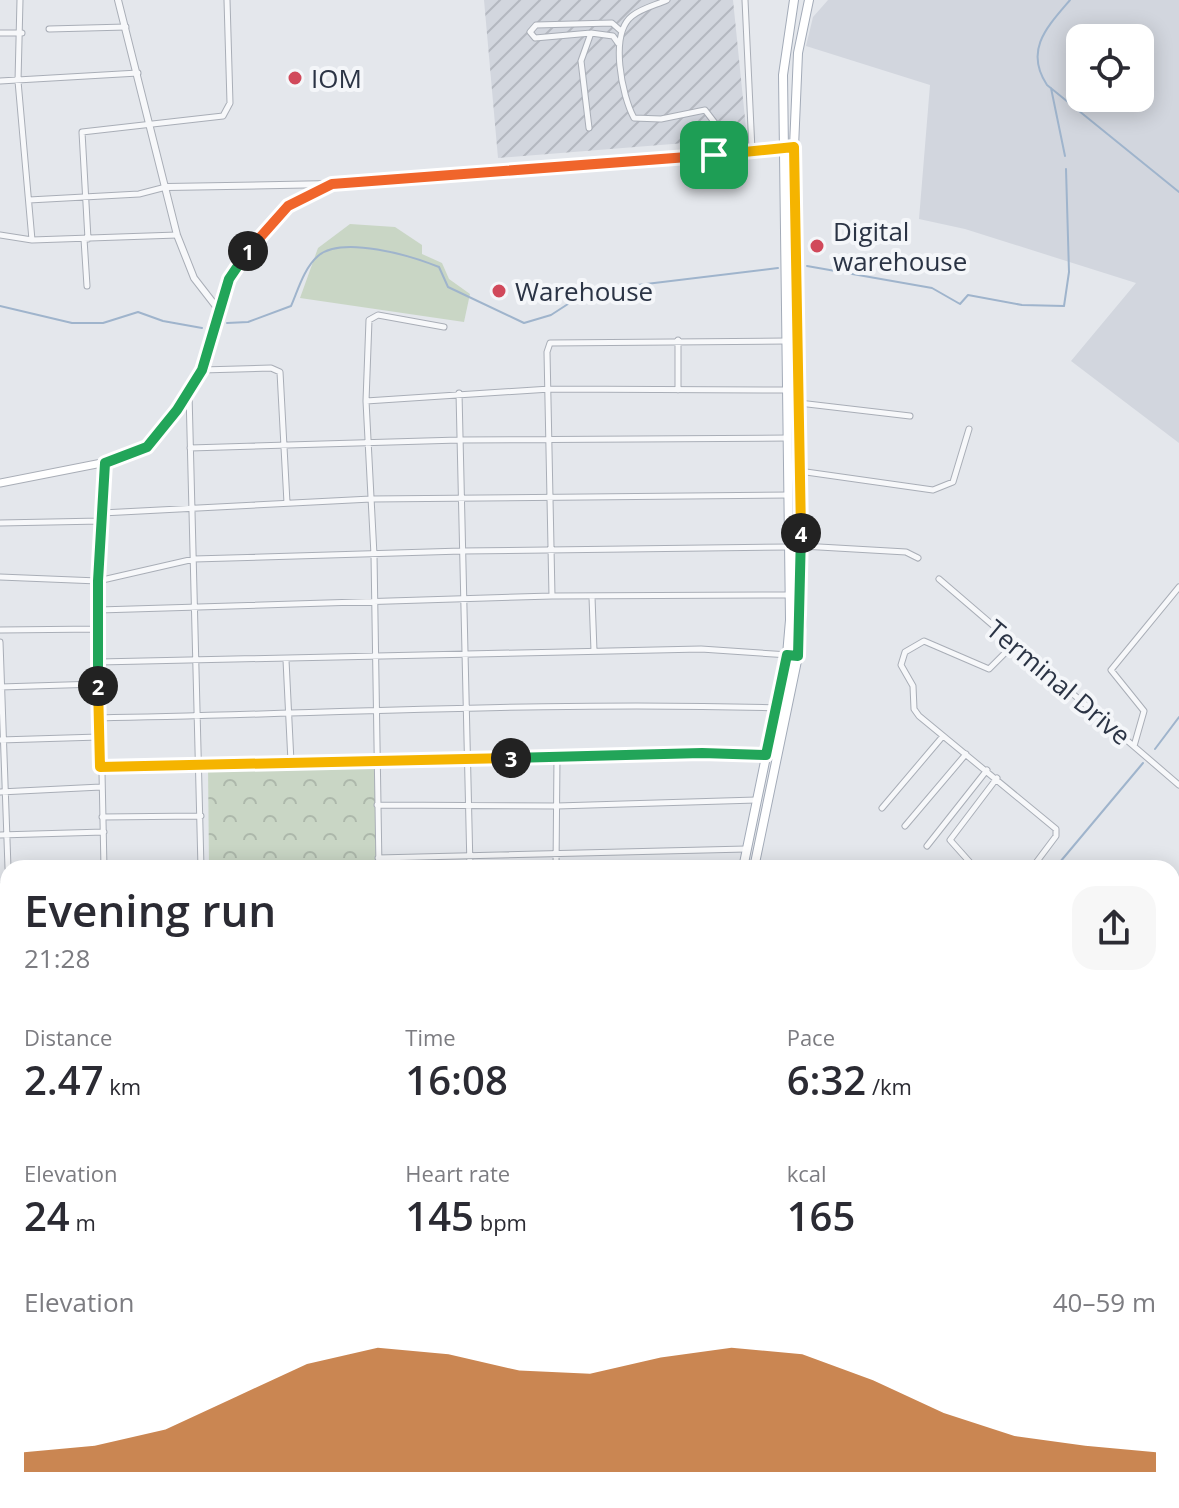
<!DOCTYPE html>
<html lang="en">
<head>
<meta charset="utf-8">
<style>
	body { margin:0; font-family:"Open Sans",sans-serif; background:#f7f7f7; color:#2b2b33; height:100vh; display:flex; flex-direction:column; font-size:30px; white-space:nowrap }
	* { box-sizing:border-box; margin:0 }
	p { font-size:26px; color:#7c7c81 }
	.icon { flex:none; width:44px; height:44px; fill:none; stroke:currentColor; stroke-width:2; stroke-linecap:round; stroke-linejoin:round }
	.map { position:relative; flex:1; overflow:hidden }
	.details { position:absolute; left:0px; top:860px; width:1180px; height:648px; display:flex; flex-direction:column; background:#fff; border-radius:24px 24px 0 0; box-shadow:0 4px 20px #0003 }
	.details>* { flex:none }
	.buttons { position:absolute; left:1066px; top:24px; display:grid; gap:16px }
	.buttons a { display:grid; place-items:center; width:88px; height:88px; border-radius:16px; background:#fff; box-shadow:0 4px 20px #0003; font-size:40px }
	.pin { position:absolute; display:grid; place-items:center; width:68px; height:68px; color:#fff; margin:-34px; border-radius:16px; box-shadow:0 4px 12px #0006 }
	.km { position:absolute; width:40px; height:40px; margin:-20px; border-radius:50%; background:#222; color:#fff; font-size:22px; line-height:40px; text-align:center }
	.round { display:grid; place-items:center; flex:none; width:84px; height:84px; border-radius:24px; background:#f7f7f7 }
	.headline { display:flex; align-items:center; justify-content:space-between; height:136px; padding:0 24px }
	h1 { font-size:44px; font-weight:600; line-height:60px }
	.figures { display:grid; grid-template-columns:repeat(3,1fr); gap:12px; height:136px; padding:8px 24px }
	.figures div { display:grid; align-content:center }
	.figures b { font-size:40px; font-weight:600 }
	.figures small { font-size:22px; font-weight:400 }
	.figures p { font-size:22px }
	.chart { height:224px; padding:16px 24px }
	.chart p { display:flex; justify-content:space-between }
	.chart svg { width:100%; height:144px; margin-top:8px; fill:#b45309; opacity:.7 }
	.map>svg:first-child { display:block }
</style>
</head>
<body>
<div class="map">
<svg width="1179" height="1508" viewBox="0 0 1179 1508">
	<defs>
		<pattern id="industrial-furrows" width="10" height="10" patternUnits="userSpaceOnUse" patternTransform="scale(2)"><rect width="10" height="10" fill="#d2d6de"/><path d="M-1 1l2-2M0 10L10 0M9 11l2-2" fill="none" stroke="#b4b8c0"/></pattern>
		<pattern id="park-crowns" width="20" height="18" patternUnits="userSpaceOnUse" patternTransform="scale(2)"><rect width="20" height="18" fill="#c9d6c5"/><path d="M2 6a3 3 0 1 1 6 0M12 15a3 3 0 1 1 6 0" fill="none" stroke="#adb8ab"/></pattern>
	</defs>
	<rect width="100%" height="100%" fill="#e4e7ec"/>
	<path fill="#d2d6de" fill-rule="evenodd" d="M828,0h351v443l-108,-82 65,-78 -171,-54 -46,-10 11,-134 -124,-39 7,-29zM1080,38h60v60h-60z"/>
	<path fill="url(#industrial-furrows)" d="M484,0h249l14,138 -249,20z"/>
	<path fill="#c9d6c5" d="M350,224l45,3 27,18v9l20,9 7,16 21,15 -6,28 -164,-24 18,-50z"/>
	<path fill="url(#park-crowns)" d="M376,764l2,104h-169l-1,-102z"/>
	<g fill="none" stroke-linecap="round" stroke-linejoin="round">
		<path stroke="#9fb4cc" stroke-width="2" d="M1070,0c-23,27 -46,50 -23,85l132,107
			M1051,88l14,68
			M807,266l125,22 28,16 8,-9 54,10 42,1 5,-34 -3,-103
			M0,306l72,17h31l35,-11 25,9 39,7
			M227,323l21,-1 43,-16c7,-16 13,-38 27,-50 24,-21 94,0 121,11l9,20 76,36 27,-8 37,-24 190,-23
			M1155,749l24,-32
			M1055,868l88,-105
			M1172,1016l7,-8
			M1172,1056l7,6"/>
		<g stroke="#a9aeb7" stroke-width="7">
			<path id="minor" d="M20,0l-2,81 14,159 145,-5
				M667,0c-11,5 -25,8 -35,16 -23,18 -10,80 2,102l27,1 44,-9 13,17 -4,27
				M745,0l7,150
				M49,29l77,-2
				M0,33h22
				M591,33l22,3 5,7
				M0,81l138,-8
				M589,128l-8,-67 10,-28 -56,5 -5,-6 6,-7 76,-2 9,8
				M29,200l110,-6 27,-7
				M0,235l32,5
				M84,239l3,47
				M88,239l-6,-107 141,-16 7,-13 -3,-103
				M678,340v50
				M202,370l69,-2 9,4 7,131
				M189,393l12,475
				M459,393l11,475
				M366,401l184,-12 238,1
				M799,403l111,13
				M190,448l269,-8 329,-2
				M799,471l134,19 20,-8 16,-53
				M102,513l269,-14 418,-4
				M0,523l101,-2
				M802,546l104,6 12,6
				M0,577l98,4 96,-22 268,-8 327,-4
				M939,579l240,206
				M552,596l-5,-244 3,-9 236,-2
				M592,597l2,54
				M99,610l453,-14 237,-1
				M0,630l99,-1
				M0,642l8,226
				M1013,645l-24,24 -65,-28 -19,11 -4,13 12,21 1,23 5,7 137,113v7l-24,32
				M286,660l5,102
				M99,662l602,-13 88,6
				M0,687l98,-3
				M99,718c226,-4 452,-17 678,-10
				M0,740l99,-3
				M1134,746l10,-35 -33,-41 68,-83
				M100,767l602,-14 64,2
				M0,792l101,-5
				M377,805l180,1 199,-6
				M882,808l61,-72
				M102,817l99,-1
				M905,826l61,-72
				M0,835l104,-3
				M927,846l60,-76
				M378,858l368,-9
				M104,865h97
				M104,868l-6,-287 7,-118
				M379,868l-5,-313 -8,-154 3,-81 9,-5 66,12
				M556,868l1,-111
				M975,868l-25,-28 47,-62
				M0,886h8
				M8,896v104
				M1172,1038l7,-8
				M1172,1044l7,8
				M0,1105h8
				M1172,1152l7,1
				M0,1155h8
				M0,1206h8
				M1172,1233l2,1
				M0,1253h8
				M0,1301h8
				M0,1352h8
				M1172,1384l7,1
				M0,1403h8
				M1172,1436h7
				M1172,1484h7
				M122,1500v8
				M216,1500v8
				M304,1500v8
				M484,1500v8
				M393,1508v-8
				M753,1508l1,-8
				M872,1508v-8
				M984,1508l1,-8"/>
		</g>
		<g stroke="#a9aeb7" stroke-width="8">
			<path id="tertiary" d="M118,0l59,235 17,43 24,31
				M167,187l165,-3"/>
		</g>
		<g stroke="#a9aeb7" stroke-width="9">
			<path id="secondary" d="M0,483l122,-24 25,-12 30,-37 25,-40 20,-75 21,-37 45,-52 44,-22 462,-37"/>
		</g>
		<g stroke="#a3abb8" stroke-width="10">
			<path id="primary" d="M743,868l44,-213 3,-35 -7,-545 11,-75
				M754,868l44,-212 4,-35 -8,-474 4,-94 11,-53
				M665,1508l1,-8
				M675,1508l1,-8"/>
		</g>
		<use href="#minor" stroke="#f7f8fa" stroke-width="5"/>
		<use href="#tertiary" stroke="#f7f8fa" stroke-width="6"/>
		<use href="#secondary" stroke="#fff" stroke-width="7"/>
		<use href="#primary" stroke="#fff" stroke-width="8"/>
	</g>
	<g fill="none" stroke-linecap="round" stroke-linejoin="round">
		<g stroke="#fff" stroke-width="16">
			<path id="split-1" d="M248,251l40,-45 44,-22 382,-29"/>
		</g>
		<g stroke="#fff" stroke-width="16">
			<path id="split-2" d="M98,686v-105l7,-118 42,-16 30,-37 25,-40 27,-91 19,-28"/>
		</g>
		<g stroke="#fff" stroke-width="16">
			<path id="split-3" d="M98,686l2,81 411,-9"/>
		</g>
		<g stroke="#fff" stroke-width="16">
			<path id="split-4" d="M511,758l191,-5 64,2 21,-100 11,1 3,-123"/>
		</g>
		<g stroke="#fff" stroke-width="16">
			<path id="split-5" d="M714,155l80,-8 7,386"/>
		</g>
		<use href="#split-1" stroke="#f0652b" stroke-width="10"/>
		<use href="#split-2" stroke="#22a559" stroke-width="10"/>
		<use href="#split-3" stroke="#f5b400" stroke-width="10"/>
		<use href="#split-4" stroke="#22a559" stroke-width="10"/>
		<use href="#split-5" stroke="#f5b400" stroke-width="10"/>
	</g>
	<g fill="#d1495b" stroke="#f4f6f9" stroke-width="3">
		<circle cx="295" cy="78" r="8"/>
		<circle cx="817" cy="246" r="8"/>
		<circle cx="499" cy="291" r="8"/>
	</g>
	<g text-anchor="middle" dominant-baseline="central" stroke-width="8" stroke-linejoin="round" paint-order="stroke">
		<g font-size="26" fill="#2b3445" stroke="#f4f6f9" text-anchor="start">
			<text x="311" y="78">IOM</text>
			<text x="833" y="231">Digital<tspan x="833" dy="30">warehouse</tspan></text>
			<text x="515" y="291">Warehouse</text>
		</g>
		<g font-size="26" fill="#2b3445" stroke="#f4f6f9">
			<text transform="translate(1059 682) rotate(40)">Terminal Drive</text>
		</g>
	</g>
</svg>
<div class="buttons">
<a><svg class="icon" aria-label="locate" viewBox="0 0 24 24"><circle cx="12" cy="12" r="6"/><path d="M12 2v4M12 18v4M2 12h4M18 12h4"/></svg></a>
</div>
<div class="pin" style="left:714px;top:155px;background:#1e9e55"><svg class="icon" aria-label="arrive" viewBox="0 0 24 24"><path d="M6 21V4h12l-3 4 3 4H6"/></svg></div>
<b class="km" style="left:248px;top:251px">1</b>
<b class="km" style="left:98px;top:686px">2</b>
<b class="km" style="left:511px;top:758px">3</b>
<b class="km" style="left:801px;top:533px">4</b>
<section class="details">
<div class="headline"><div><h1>Evening run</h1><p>21:28</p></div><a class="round"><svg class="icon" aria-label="share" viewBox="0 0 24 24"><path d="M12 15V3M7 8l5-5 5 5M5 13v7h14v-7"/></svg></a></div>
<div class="figures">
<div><p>Distance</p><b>2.47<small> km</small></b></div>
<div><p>Time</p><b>16:08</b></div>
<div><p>Pace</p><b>6:32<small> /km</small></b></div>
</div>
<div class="figures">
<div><p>Elevation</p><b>24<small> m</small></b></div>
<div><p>Heart rate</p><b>145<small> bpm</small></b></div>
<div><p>kcal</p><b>165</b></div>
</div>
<div class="chart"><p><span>Elevation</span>40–59 m</p>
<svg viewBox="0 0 160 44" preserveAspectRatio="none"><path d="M0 44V38L10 36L20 31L30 21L40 11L50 6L60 8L70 13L80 14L90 9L100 6L110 8L120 16L130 26L140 33L150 36L160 38V44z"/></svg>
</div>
</section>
</div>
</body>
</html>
